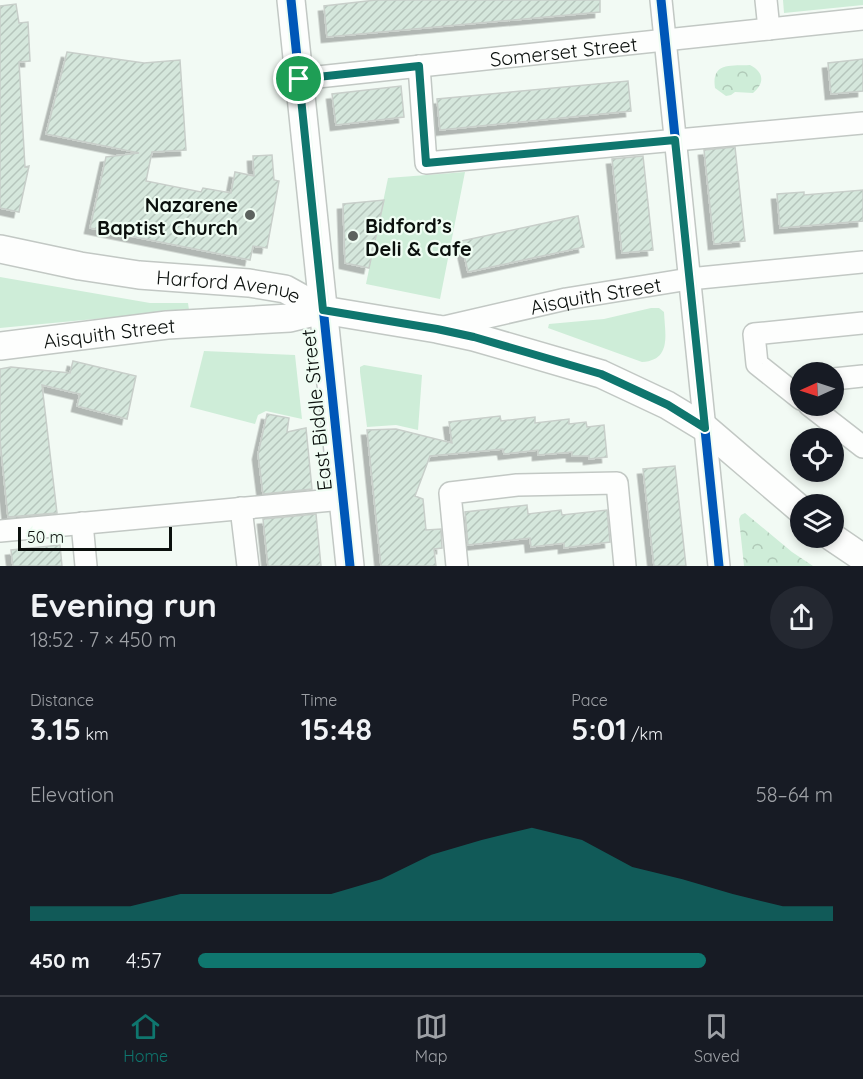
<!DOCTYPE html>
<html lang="en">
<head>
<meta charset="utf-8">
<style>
	body { margin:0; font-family:Quicksand,sans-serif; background:#242831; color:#f1f3f6; height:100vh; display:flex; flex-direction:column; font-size:22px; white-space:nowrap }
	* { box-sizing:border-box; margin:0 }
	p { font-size:20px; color:#9ea1a6 }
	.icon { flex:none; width:33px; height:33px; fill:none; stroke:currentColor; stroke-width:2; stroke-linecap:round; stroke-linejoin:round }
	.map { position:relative; height:566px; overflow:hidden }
	.side { display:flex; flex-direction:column; background:#171b24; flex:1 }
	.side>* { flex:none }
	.needle { width:39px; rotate:267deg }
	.controls { position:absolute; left:790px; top:362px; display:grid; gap:12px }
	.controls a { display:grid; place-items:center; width:54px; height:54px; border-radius:50%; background:#171b24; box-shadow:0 3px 9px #0003; font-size:30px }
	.scale { position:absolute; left:18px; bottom:15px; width:154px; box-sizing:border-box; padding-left:6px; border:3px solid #0b100d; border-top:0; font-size:16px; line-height:21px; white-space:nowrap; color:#0b100d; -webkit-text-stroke:4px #effdf3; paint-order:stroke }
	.pin { position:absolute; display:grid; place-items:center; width:51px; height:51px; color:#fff; margin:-26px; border:3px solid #fff; border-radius:50%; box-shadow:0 2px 6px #0007 }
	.round { display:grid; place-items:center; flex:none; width:63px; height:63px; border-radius:32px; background:#242831 }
	.head { display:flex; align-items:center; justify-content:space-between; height:102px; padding:0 30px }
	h1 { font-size:33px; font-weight:700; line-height:45px }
	.figures { display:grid; grid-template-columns:repeat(3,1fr); gap:9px; height:102px; padding:6px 30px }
	.figures div { display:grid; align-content:center }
	.figures b { font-size:30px; font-weight:700 }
	.figures small { font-size:16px; font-weight:400 }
	.figures p { font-size:16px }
	.chart { height:168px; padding:12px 30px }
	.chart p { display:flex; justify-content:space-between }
	.chart svg { width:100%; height:108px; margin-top:6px; fill:#0f766e; opacity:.7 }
	ul { padding:0 30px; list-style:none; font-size:20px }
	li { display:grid; grid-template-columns:96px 72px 1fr; align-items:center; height:45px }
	li i { height:15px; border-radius:8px; background:#0f766e }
	.menu { display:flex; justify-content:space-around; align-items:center; height:84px; border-top:2px solid #363941; background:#171b24; font-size:16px; color:#9ea1a6 }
	.menu a { display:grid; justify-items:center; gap:3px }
	.menu .active { color:#0f766e }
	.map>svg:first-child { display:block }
</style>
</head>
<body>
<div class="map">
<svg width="863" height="566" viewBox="0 0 863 566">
	<defs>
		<pattern id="park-crowns" width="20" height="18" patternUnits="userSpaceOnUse" patternTransform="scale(1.5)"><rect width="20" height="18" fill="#ceedd8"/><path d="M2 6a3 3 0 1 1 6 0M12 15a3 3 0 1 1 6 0" fill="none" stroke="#b0cab8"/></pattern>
		<pattern id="building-hatch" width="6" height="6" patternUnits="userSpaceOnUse" patternTransform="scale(1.5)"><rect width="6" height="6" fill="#d5e7dc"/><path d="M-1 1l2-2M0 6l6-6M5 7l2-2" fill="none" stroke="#b6c5bc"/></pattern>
		<filter id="shadow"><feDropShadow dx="-5.5" dy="5.5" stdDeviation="0" flood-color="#0004"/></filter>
	</defs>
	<rect width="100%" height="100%" fill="#f2faf4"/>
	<path fill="#ceedd8" d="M783,0h80v5l-79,8z
		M465,172l-25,127 -74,-15 22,-106z
		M0,277l150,26h38l1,7 -189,18z
		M651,308h8l5,4c1,22 8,48 -22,50l-94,-34 1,-4 55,-5z
		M204,351l91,4 7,64 -36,-8 -8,4 -3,9 -65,-17z
		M364,365l58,10 -4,55 -22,-5 -29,2 -7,-55v-5z"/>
	<path fill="url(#park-crowns)" d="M750,65c14,7 15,18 3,28l-18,-1 -4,3 -5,1 -11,-8c-4,-26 16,-22 35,-23z
		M745,513l47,39 21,14h-69l-5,-47 2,-4z"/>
	<path fill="url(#building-hatch)" stroke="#c8cfca" stroke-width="1.5" filter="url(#shadow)" d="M376,0h224v12l-273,25 -3,-31z
		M16,4l3,19 9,-1 2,39 -11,1 6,105 4,-1 -10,46 -19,-4v-202z
		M67,52l77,11 36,-3 6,90 -34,2 -6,29 55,11 2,-4 28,5 4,-21 19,4 -1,-20 19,-1 2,25 5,1 -12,67 -14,-2 -3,14 -160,-32 16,-71 33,-4 -93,-19z
		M863,59v32l-32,3 -3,-31z
		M628,81l3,30 -191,19 -3,-31z
		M401,86l3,31 -68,8 -4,-31z
		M735,147l10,94 -31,3 -10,-94z
		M643,156l10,94 -31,3 -10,-94z
		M863,190v31l-83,7 -3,-34 27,-2v3z
		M384,200l-15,68 -24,-5 -2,-59z
		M578,216l6,31 -116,25 -7,-31z
		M73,361l63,15 -9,43 -50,-13 3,-12 -38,-9 15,128 -49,4 -8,-77v-71l11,-2 59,6z
		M267,414l22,4 -2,14 19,-4 6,61 -49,5 -5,-40z
		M500,416l1,5 34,-4v6l34,-4v5l17,-2 1,5 17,-2 3,32 -18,2v-3h-17v-4l-34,3v-5l-34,4 -1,-5 -73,7 -15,40 8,3 3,31 15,-1 1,19 -8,1 2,17h-55l-14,-136 29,-1 56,14 -3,-21z
		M675,466l11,100h-32l-11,-97z
		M527,505l1,9 33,-4 1,5 45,-5 3,32 -46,6v-5l-33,4 -1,-9 -62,7 -3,-33z
		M316,514l5,52h-53l-5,-47z
		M60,545l2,21h-49l-2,-16z"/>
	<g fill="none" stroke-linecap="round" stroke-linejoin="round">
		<g stroke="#c2c8c4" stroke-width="24">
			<g id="minor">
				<path d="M661,0l58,566"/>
				<path d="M766,0l3,29"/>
				<path d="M419,66l7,97 437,-40"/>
				<path id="s1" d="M299,79l564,-60"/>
				<path id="s2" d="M440,328l126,-29 123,-20 174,-17"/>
				<path d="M834,379l29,-3"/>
				<path d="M801,399l-44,-35 -3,-30 109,-11"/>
				<path d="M809,405l54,42"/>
				<path d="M241,508l7,58"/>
				<path d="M82,523l4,43"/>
				<path d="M0,531l343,-32"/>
				<path d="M457,566l-7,-73 67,-8 100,-2 8,83"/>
			</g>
		</g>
		<g stroke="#c2c8c4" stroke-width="30">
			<g id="major">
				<path d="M291,0l59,566"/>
				<path id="s3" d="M0,249l80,17 59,9 110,8 36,6 38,21 114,19 37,8 127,37 66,31 38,23 96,82"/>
				<path id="s4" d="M0,346l167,-21 123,-7 33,-8"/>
				<path d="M832,537l31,21"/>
			</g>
		</g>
		<use href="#minor" stroke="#fdfefd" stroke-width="21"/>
		<use href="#major" stroke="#fdfefd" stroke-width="27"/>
		<g stroke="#effdf3" stroke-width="13">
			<path id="cycleway" d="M291,0l59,566
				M661,0l58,566"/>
		</g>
		<use href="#cycleway" stroke="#0057b8" stroke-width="9"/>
	</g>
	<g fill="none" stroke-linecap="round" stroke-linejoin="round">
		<g stroke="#fff" stroke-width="12">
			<path id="route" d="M419,66l7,97 249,-23 30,288 -37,-23 -67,-31 -127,-37 -37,-8 -114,-19 -24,-231z"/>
		</g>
		<use href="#route" stroke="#0f766e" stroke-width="8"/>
	</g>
	<g fill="#5c625e" stroke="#effdf3" stroke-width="2">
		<circle cx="250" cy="215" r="6"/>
		<circle cx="353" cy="236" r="6"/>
	</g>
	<g text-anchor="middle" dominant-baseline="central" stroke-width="4.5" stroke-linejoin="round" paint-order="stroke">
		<g font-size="20" fill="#0b100d" stroke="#effdf3">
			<text stroke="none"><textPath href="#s1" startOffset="266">Somerset Street</textPath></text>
			<text stroke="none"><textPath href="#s3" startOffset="232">Harford Avenue</textPath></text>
			<text stroke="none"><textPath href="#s2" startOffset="159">Aisquith Street</textPath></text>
			<text stroke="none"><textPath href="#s4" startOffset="110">Aisquith Street</textPath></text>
			<text transform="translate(316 410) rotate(-96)">East Biddle Street</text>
		</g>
		<g font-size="20" font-weight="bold" fill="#0b100d" stroke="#effdf3" text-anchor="end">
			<text x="238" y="204">Nazarene<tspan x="238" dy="23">Baptist Church</tspan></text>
			<text x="365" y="225" text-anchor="start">Bidford’s<tspan x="365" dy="23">Deli &amp; Cafe</tspan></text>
		</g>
	</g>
</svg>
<div class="controls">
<a><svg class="needle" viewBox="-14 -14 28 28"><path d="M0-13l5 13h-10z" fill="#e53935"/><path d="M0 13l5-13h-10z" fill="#9ea1a6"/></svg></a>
<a><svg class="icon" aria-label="locate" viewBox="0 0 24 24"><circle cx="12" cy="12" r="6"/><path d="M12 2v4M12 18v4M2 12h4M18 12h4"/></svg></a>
<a><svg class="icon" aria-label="layers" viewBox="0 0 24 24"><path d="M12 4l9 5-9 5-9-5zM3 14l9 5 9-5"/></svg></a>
</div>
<div class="scale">50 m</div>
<div class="pin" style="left:299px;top:79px;background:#1e9e55"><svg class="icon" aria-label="arrive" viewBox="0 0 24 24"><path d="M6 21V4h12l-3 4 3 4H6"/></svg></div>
</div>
<section class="side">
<div class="head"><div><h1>Evening run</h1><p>18:52 · 7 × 450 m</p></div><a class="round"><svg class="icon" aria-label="share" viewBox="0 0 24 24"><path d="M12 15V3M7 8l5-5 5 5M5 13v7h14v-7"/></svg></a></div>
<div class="figures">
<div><p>Distance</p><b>3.15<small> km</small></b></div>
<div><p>Time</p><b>15:48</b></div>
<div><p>Pace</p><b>5:01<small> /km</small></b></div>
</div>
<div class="chart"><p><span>Elevation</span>58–64 m</p>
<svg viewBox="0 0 160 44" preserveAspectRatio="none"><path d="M0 44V38L10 38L20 38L30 33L40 33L50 33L60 33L70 27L80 17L90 11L100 6L110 11L120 22L130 27L140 33L150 38L160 38V44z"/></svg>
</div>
<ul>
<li><b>450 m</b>4:57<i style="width:80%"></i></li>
</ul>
</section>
<nav class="menu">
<a class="active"><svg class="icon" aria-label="home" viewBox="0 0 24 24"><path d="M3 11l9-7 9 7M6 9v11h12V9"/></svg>Home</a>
<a><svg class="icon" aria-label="map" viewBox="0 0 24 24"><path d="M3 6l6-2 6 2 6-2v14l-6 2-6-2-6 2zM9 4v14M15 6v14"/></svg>Map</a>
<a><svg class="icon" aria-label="saved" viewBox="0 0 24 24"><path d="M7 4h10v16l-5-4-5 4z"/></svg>Saved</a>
</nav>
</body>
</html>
